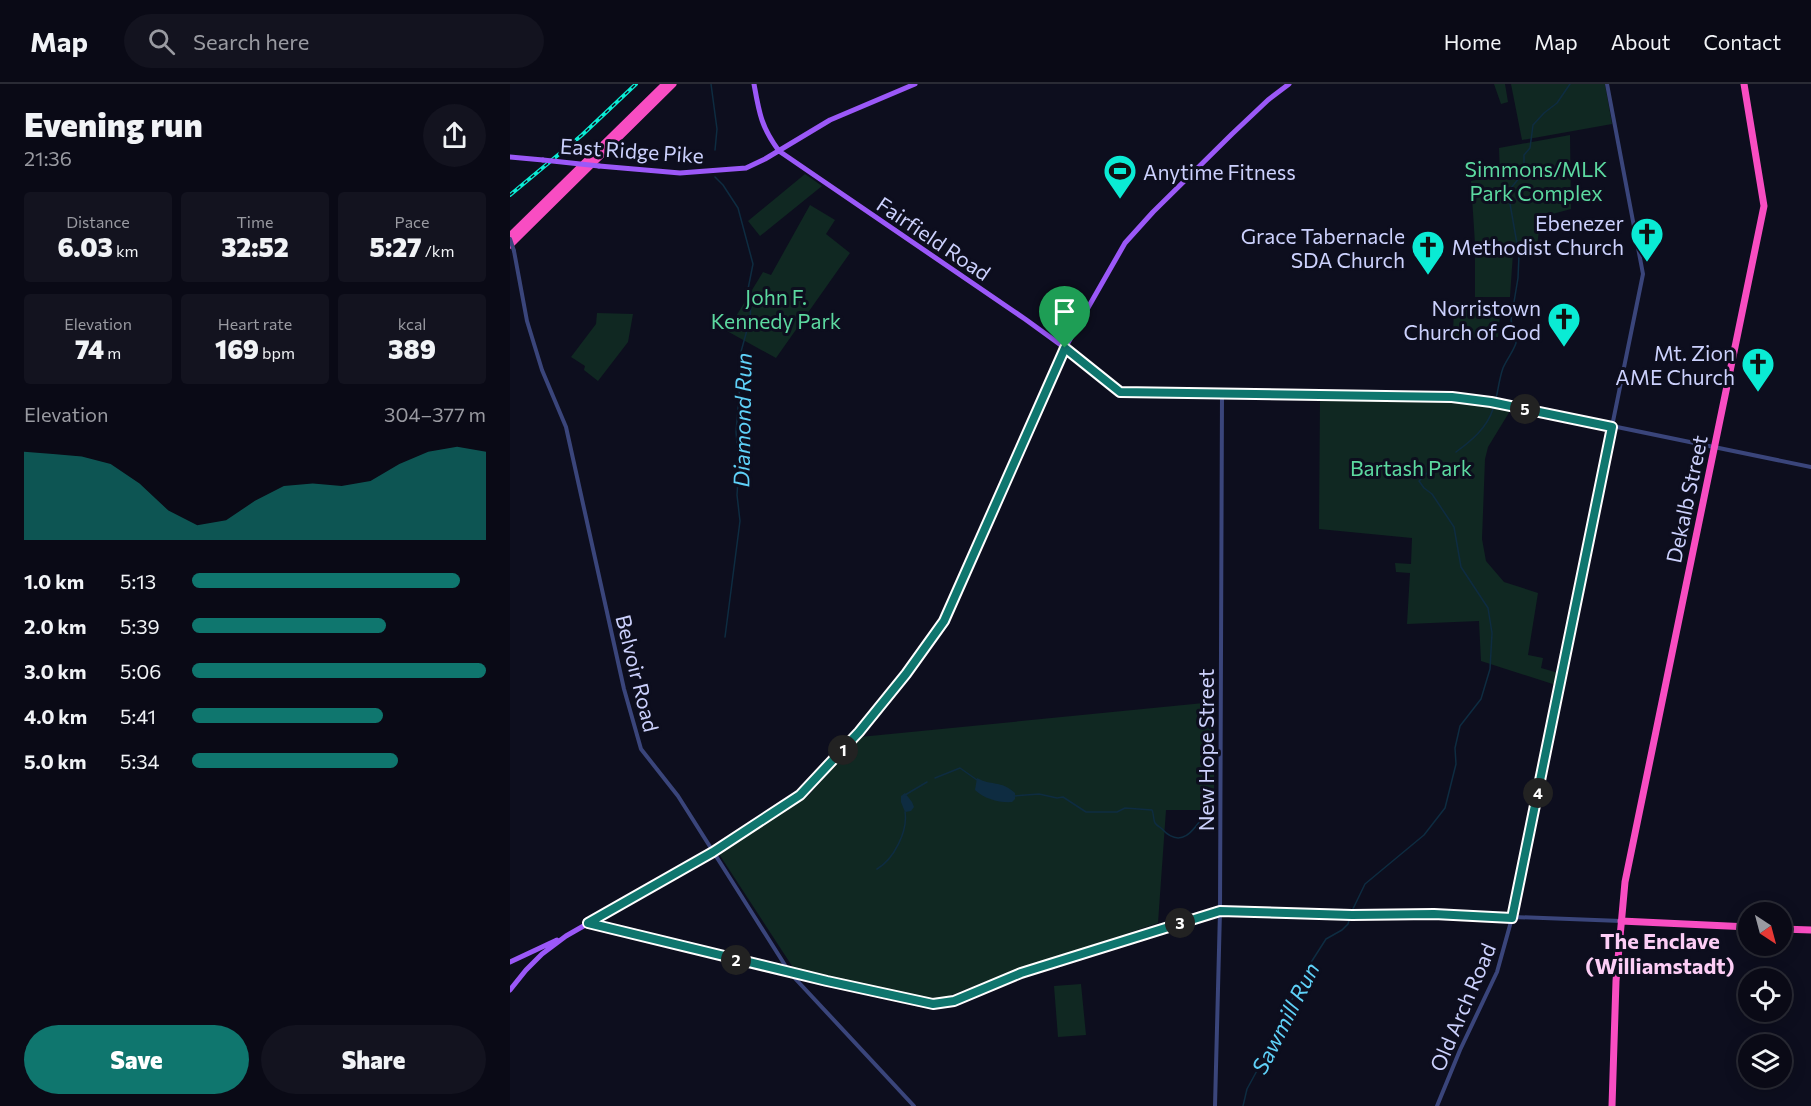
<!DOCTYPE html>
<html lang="en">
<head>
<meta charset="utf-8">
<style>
	body { margin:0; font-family:Commissioner,sans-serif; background:#13131f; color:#f1f3f6; height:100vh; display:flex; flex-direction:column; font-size:22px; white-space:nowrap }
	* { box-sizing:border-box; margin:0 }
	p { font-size:20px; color:#999aa1 }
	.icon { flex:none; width:33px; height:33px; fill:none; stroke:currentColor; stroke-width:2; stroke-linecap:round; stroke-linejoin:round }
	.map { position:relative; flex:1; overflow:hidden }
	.side { display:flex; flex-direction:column; background:#0a0a16; width:510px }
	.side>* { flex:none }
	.needle { width:39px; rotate:144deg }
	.tools { position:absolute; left:1228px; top:818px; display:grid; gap:12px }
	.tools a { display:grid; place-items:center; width:54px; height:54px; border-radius:50%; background:#0a0a16; box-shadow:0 3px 15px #0003,0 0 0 2px #2a2b35; font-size:30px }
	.pin { position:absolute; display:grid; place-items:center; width:51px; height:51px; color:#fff; margin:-62px -26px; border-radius:50% 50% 50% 0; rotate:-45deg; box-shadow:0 0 6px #0007 }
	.pin .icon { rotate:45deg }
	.km { position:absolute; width:30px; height:30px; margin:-15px; border-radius:50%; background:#222; color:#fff; font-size:16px; line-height:30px; text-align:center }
	.round { display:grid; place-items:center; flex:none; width:63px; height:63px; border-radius:32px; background:#13131f }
	.head { display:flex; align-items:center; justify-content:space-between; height:102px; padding:0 24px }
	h1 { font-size:33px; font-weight:800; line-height:45px }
	.figures { display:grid; grid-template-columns:repeat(3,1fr); gap:9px; height:102px; padding:6px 24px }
	.figures div { display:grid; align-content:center; border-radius:6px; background:#13131f; text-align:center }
	.figures b { font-size:26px; font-weight:800 }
	.figures small { font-size:16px; font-weight:400 }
	.figures p { font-size:16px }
	.chart { height:168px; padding:12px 24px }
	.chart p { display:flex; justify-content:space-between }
	.chart svg { width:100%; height:108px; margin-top:6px; fill:#0f766e; opacity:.7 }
	.button { display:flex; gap:12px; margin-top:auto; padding:12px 24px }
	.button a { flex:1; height:69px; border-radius:36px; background:#0f766e; color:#fff; font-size:24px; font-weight:800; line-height:69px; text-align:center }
	.button a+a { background:#13131f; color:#f1f3f6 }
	ul { padding:0 24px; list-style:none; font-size:20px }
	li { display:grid; grid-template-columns:96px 72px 1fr; align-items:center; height:45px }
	li i { height:15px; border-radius:8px; background:#0f766e }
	header { display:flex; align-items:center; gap:36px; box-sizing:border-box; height:84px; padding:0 30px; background:#0a0a16; border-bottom:2px solid #2a2b35 }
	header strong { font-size:28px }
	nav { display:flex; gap:33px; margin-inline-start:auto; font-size:21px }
	.search { width:420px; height:54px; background:#13131f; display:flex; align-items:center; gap:15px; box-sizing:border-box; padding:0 21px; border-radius:33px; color:#999aa1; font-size:22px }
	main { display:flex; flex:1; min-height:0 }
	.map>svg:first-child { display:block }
</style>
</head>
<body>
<header>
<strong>Map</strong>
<div class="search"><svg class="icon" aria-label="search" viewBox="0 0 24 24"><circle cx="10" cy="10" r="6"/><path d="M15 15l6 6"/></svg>Search here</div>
<nav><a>Home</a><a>Map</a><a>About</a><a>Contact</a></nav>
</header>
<main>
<section class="side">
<div class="head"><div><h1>Evening run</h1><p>21:36</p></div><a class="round"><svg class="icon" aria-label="share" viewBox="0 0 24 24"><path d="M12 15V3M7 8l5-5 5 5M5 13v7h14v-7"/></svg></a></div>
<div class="figures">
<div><p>Distance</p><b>6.03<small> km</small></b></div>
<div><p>Time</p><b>32:52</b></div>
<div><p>Pace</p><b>5:27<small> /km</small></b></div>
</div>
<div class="figures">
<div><p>Elevation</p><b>74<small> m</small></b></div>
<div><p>Heart rate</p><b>169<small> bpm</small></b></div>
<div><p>kcal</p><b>389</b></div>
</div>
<div class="chart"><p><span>Elevation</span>304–377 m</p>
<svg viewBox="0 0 160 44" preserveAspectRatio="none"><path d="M0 44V8L10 9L20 10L30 13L40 21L50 32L60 38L70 36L80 28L90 22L100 21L110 22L120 20L130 13L140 8L150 6L160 8V44z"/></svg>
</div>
<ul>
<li><b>1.0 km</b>5:13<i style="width:91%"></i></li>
<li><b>2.0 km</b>5:39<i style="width:66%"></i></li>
<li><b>3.0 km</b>5:06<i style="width:100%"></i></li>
<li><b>4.0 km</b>5:41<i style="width:65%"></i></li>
<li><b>5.0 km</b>5:34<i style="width:70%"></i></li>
</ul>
<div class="button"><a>Save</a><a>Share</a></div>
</section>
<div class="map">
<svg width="1301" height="1022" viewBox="0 0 1301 1022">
	<rect width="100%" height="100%" fill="#0d0e1e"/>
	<path fill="#102822" d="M984,0h11l3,18 -7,2z
		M1001,0h94l7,40 -90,16z
		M1060,51l1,74 -30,8 -5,35 -23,1 -3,44h-35v-42l9,-1 1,-9 -10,-1 -4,-63 29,-6 -1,-27z
		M295,90l17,12 -62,50 -12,-15z
		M300,121l25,15 -9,14 24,19 -74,105 -49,-27 36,-59 8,3z
		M944,218l47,1 -3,34 -45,1z
		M87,229l36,1 -5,28 -30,39 -14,-11 1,-4 -14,-9 25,-33z
		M810,312l132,1 61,9 -25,41 -3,12 -3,80 4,22 18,21 34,11 -10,62 15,3 -2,10 21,6 -3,12 -78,-25 -2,-40 -72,3 3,-51 -14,-1 -1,-9 16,1 1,-26 -93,-9z
		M704,618v108h-48l-8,113 -176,60 -38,15 -12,1 -138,-30 -75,-115 90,-59 51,-58z
		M571,900l5,51 -28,2 -4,-51z"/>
	<path fill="#0e2c41" d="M467,694c14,8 24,2 38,15v6l-3,3c-12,1 -28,-3 -37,-12z
		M395,709l7,9 2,5 -3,4 -6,1 -4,-10v-6z"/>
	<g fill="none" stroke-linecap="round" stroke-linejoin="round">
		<path stroke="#0e2c41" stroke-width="1.5" d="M201,0l6,45 -2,21
			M205,93l8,8 15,23 15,56 -5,25 3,15 -1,15 -11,40 1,25 -4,48 3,33 -2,30 3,26 -15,116
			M946,368c15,-11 31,-24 37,-43 5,-13 5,-27 10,-41 4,-9 10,-16 13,-25l-5,-23 7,-42 1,-23 -10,-57 2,-10 13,-16v-17l6,-7 3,-23 11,-12 13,-10 13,-19
			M425,694l25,-10 17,12
			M395,711l22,-13
			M504,712l25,-2 18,4 6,-1 23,15h31l8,-4 27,2c2,4 1,9 3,13 2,3 5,4 7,6 25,27 39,-14 54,-30
			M367,785c17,-10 31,-38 28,-57
			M841,829l14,-29 59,-49 21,-27 11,-44 -1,-16 5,-22 21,-27 9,-30 2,-36 -4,-25 -27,-41 -7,-40 -22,-33 -8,-6 -5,-7 8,-8
			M733,1022l4,-17 12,-22 17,-21 14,-43 14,-24 6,-15 16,-25 16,-9 6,-6 2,-7"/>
		<path stroke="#3a457b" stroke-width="4" d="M4,167l13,70 15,49 24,57 58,262 17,60 37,47 112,177 124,133
			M555,264l55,44 343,6 91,16 257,53
			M78,839l239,58 105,23 22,-3 67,-28 199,-62 132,4 82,-1 187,7
			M705,1022l5,-195 2,-517
			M927,1022l23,-56 37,-78 15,-54 131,-644 -36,-190"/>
		<path stroke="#9b58f8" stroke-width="5" d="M244,0c5,28 7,43 25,67l246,168 40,29
			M0,73l33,3
			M89,82l81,7 66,-5 19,-9 65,-39 85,-36
			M0,878l47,-22
			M0,906l16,-20 16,-16 24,-18 147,-84 87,-57 59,-63 49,-61 36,-50 121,-273 60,-105 28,-31 79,-78 36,-34 21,-16"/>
		<path stroke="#f84dc2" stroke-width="7" d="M0,152l155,-152
			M0,161l163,-161
			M1111,837l128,6
			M1272,845l29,1
			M1102,1022l4,-125 9,-99 139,-676 -20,-122"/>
		<g stroke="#0aebd4" stroke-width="4">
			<path id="rail" d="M0,111l72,-60 54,-51"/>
		</g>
		<use href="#rail" stroke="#0d0e1e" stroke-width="1.5" stroke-dasharray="4.5" stroke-linecap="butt"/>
		<path stroke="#3a457b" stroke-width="4" d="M0,155l4,12"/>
		<path stroke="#9b58f8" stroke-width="5" d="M33,76l56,6"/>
	</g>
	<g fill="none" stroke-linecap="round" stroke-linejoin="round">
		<g stroke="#fff" stroke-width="12">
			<path id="route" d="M555,264l55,44 332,5 39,5 121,25 -100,491 -78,-4 -82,1 -132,-4 -199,62 -67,28 -21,3 -106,-23 -239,-58 125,-71 87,-57 59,-63 47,-58 38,-53z"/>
		</g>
		<use href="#route" stroke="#0f766e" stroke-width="8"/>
	</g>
	<defs>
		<g id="stadium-pin" transform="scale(1.725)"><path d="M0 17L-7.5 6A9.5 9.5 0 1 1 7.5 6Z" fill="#0aebd4" stroke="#0d0e1e"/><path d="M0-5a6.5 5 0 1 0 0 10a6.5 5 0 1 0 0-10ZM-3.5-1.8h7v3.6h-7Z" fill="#111"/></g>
		<g id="church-pin" transform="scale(1.725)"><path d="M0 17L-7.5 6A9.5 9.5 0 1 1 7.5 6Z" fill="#0aebd4" stroke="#0d0e1e"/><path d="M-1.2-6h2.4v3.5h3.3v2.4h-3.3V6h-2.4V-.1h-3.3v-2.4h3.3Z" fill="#111"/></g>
	</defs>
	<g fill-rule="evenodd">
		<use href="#stadium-pin" x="610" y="87"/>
		<use href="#church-pin" x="1137" y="150"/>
		<use href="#church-pin" x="918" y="163"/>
		<use href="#church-pin" x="1054" y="235"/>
		<use href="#church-pin" x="1248" y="280"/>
	</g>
	<g text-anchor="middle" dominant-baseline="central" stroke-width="6" stroke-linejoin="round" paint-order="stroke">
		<g font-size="21" fill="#ccd1fd" stroke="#0d0e1e">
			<text transform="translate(122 66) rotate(4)">East Ridge Pike</text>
			<text transform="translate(424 154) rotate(34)">Fairfield Road</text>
			<text transform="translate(1176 415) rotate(-78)">Dekalb Street</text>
			<text transform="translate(128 589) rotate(76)">Belvoir Road</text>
			<text transform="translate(695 666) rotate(-90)">New Hope Street</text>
			<text transform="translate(952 923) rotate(-67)">Old Arch Road</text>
		</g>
		<g font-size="21" fill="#5cd9a0" stroke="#0d0e1e">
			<text x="1026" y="84">Simmons/MLK<tspan x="1026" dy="24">Park Complex</tspan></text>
			<text x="266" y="212">John F.<tspan x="266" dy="24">Kennedy Park</tspan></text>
			<text x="901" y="383">Bartash Park</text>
		</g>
		<g font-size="21" fill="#ccd1fd" stroke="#0d0e1e" text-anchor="end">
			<text x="633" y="87" text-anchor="start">Anytime Fitness</text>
			<text x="1114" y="138">Ebenezer<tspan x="1114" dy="24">Methodist Church</tspan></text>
			<text x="895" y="151">Grace Tabernacle<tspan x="895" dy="24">SDA Church</tspan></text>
			<text x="1031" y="223">Norristown<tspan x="1031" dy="24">Church of God</tspan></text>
			<text x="1225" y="268">Mt. Zion<tspan x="1225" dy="24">AME Church</tspan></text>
		</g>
		<g font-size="22" font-style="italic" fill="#5fd1f8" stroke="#0d0e1e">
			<text transform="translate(232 336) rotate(-89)">Diamond Run</text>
			<text transform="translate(775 934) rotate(-63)">Sawmill Run</text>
		</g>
		<g font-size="22" font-weight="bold" fill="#fdcef6" stroke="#0d0e1e">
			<text x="1150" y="856">The Enclave<tspan x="1150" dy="25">(Williamstadt)</tspan></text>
		</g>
	</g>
</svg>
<div class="tools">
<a><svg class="needle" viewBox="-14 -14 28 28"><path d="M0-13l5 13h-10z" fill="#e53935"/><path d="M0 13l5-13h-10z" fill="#999aa1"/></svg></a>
<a><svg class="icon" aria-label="locate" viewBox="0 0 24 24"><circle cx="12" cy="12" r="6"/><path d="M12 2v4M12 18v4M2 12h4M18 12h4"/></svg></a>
<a><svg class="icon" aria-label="layers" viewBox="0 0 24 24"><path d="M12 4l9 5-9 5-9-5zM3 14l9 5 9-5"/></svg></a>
</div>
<div class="pin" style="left:555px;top:264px;background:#1e9e55"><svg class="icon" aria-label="arrive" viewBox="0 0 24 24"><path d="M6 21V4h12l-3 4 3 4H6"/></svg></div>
<b class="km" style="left:333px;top:666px">1</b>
<b class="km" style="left:226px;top:876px">2</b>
<b class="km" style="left:670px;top:839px">3</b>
<b class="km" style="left:1028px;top:709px">4</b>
<b class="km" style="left:1015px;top:325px">5</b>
</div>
</main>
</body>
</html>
